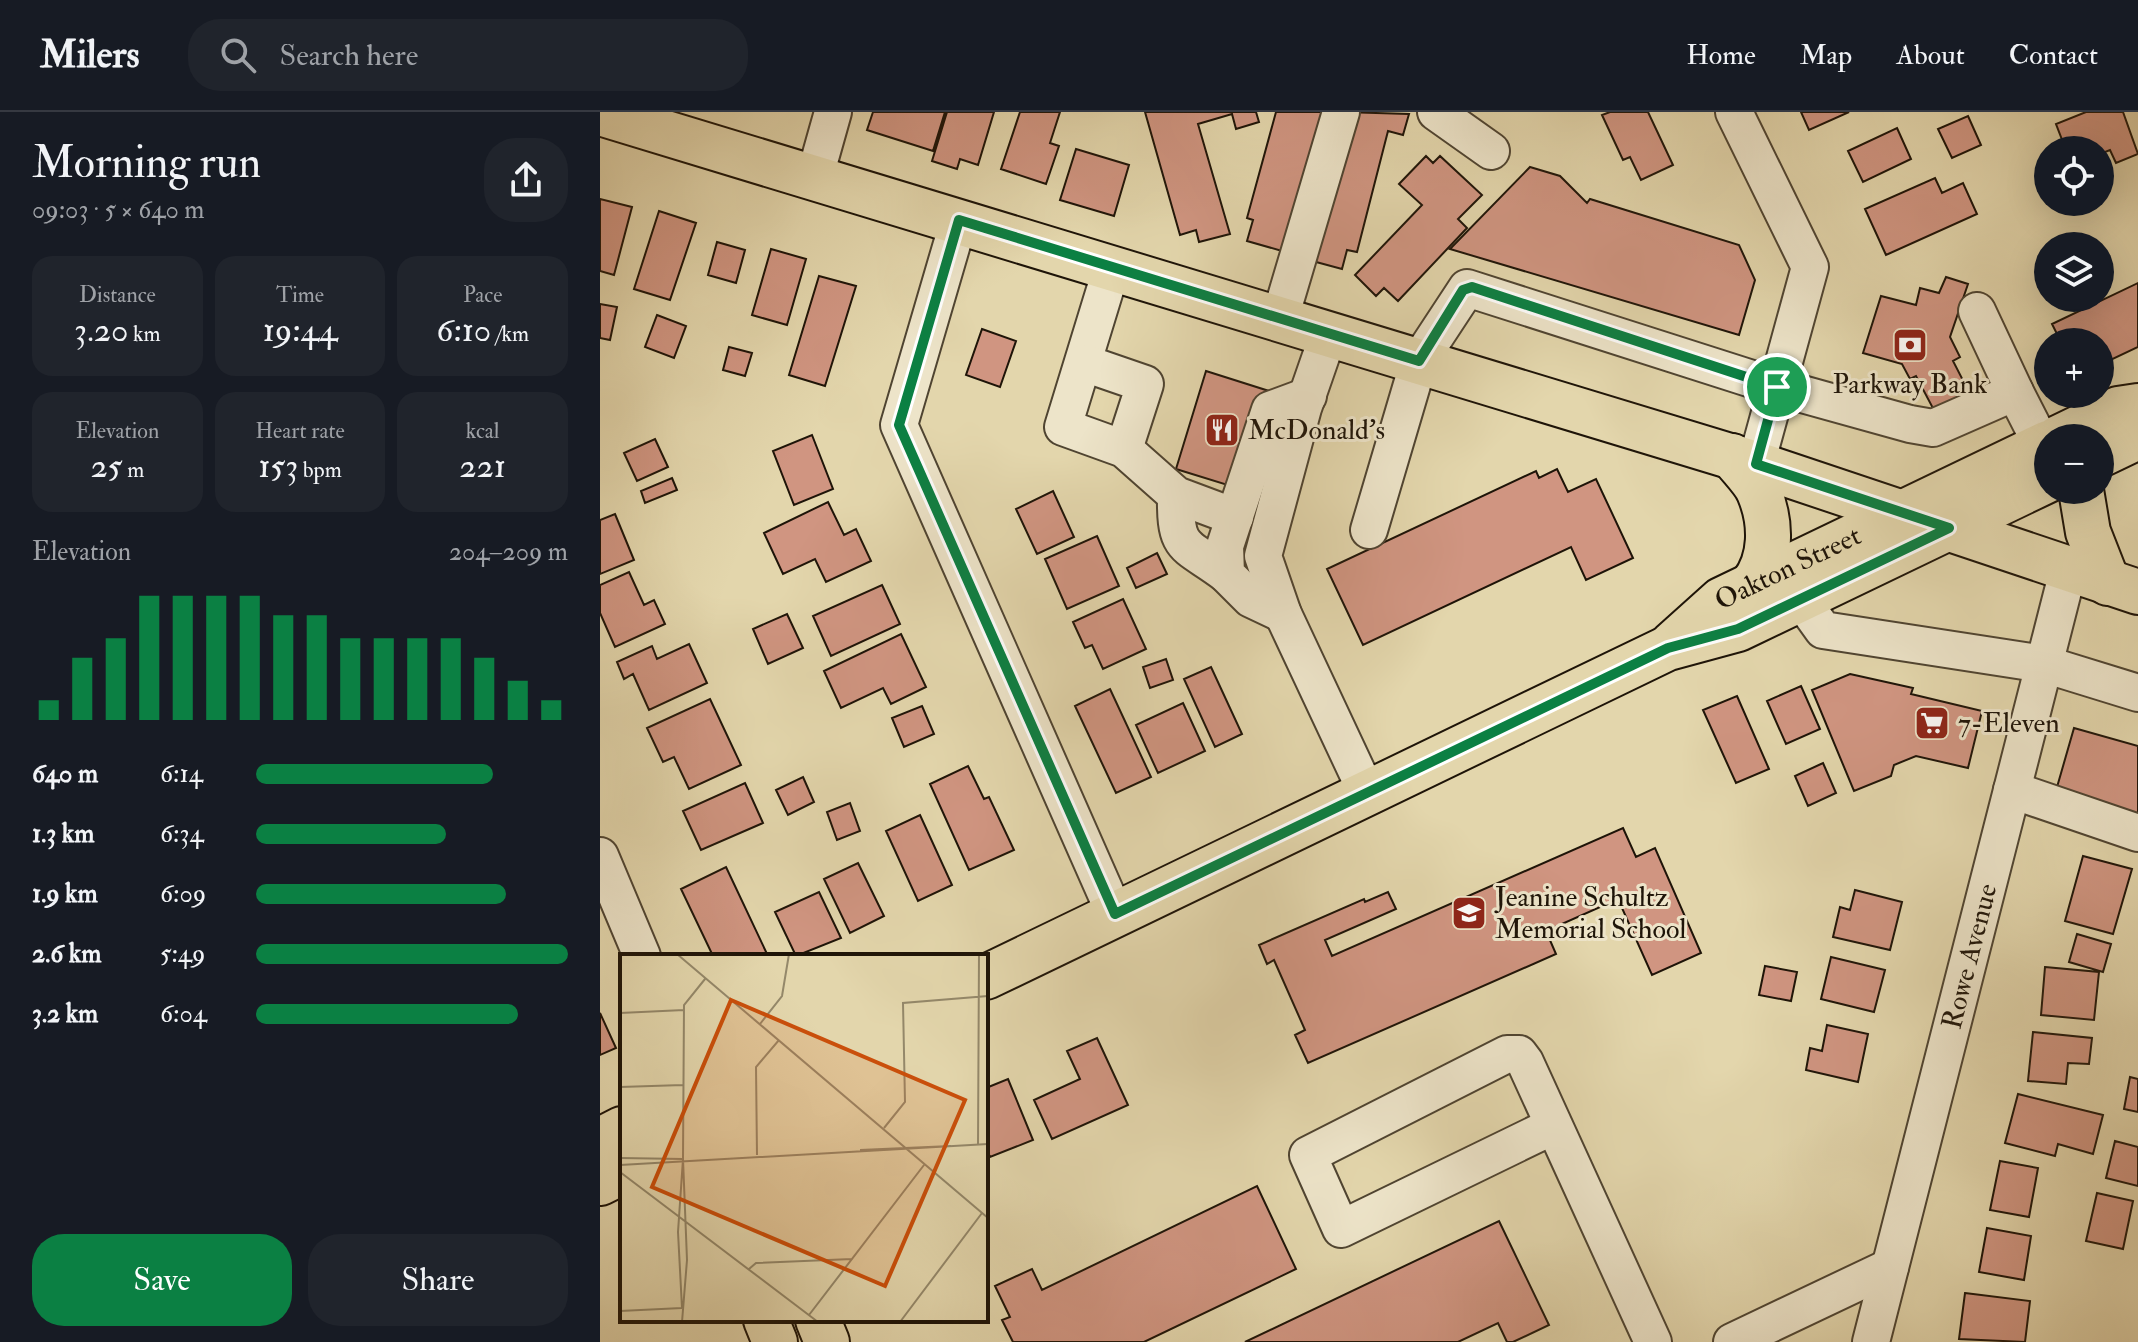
<!DOCTYPE html>
<html lang="en">
<head>
<meta charset="utf-8">
<style>
	body { margin:0; font-family:"IM FELL Double Pica",serif; background:#20242c; color:#f1f3f6; height:100vh; display:flex; flex-direction:column; font-size:30px; white-space:nowrap }
	* { box-sizing:border-box; margin:0 }
	p { font-size:26px; color:#9ea1a6 }
	.icon { flex:none; width:44px; height:44px; fill:none; stroke:currentColor; stroke-width:2; stroke-linecap:round; stroke-linejoin:round }
	.map { position:relative; flex:1; overflow:hidden }
	.drawer { display:flex; flex-direction:column; background:#171b24; width:600px }
	.drawer>* { flex:none }
	.controls { position:absolute; left:1434px; top:24px; display:grid; gap:16px }
	.controls a { display:grid; place-items:center; width:80px; height:80px; border-radius:50%; background:#171b24; box-shadow:0 8px 32px #0002; font-size:40px }
	.pin { position:absolute; display:grid; place-items:center; width:68px; height:68px; color:#fff; margin:-34px; border:4px solid #fff; border-radius:50%; box-shadow:0 2px 8px #0007 }
	.round { display:grid; place-items:center; flex:none; width:84px; height:84px; border-radius:32px; background:#20242c }
	.overview { display:flex; align-items:center; justify-content:space-between; height:136px; padding:0 32px }
	h1 { font-size:44px; font-weight:600; line-height:60px }
	.figures { display:grid; grid-template-columns:repeat(3,1fr); gap:12px; height:136px; padding:8px 32px }
	.figures div { display:grid; align-content:center; border-radius:20px; background:#20242c; text-align:center }
	.figures b { font-size:34px; font-weight:600 }
	.figures small { font-size:22px; font-weight:400 }
	.figures p { font-size:22px }
	.chart { height:224px; padding:16px 32px }
	.chart p { display:flex; justify-content:space-between }
	.chart svg { width:100%; height:144px; margin-top:8px; stroke:#0b8043; stroke-width:6 }
	.cta { display:flex; gap:16px; margin-top:auto; padding:16px 32px }
	.cta a { flex:1; height:92px; border-radius:32px; background:#0b8043; color:#fff; font-size:32px; font-weight:600; line-height:92px; text-align:center }
	.cta a+a { background:#20242c; color:#f1f3f6 }
	ul { padding:0 32px; list-style:none; font-size:26px }
	li { display:grid; grid-template-columns:128px 96px 1fr; align-items:center; height:60px }
	li i { height:20px; border-radius:10px; background:#0b8043 }
	header { display:flex; align-items:center; gap:48px; box-sizing:border-box; height:112px; padding:0 40px; background:#171b24; border-bottom:2px solid #363941 }
	header strong { font-size:38px }
	nav { display:flex; gap:44px; margin-inline-start:auto; font-size:28px }
	.search { width:560px; height:72px; background:#20242c; display:flex; align-items:center; gap:20px; box-sizing:border-box; padding:0 28px; border-radius:32px; color:#9ea1a6; font-size:30px }
	main { display:flex; flex:1; min-height:0 }
	.map>svg:first-child { display:block }
</style>
</head>
<body>
<header>
<strong>Milers</strong>
<div class="search"><svg class="icon" aria-label="search" viewBox="0 0 24 24"><circle cx="10" cy="10" r="6"/><path d="M15 15l6 6"/></svg>Search here</div>
<nav><a>Home</a><a>Map</a><a>About</a><a>Contact</a></nav>
</header>
<main>
<section class="drawer">
<div class="overview"><div><h1>Morning run</h1><p>09:03 · 5 × 640 m</p></div><a class="round"><svg class="icon" aria-label="share" viewBox="0 0 24 24"><path d="M12 15V3M7 8l5-5 5 5M5 13v7h14v-7"/></svg></a></div>
<div class="figures">
<div><p>Distance</p><b>3.20<small> km</small></b></div>
<div><p>Time</p><b>19:44</b></div>
<div><p>Pace</p><b>6:10<small> /km</small></b></div>
</div>
<div class="figures">
<div><p>Elevation</p><b>25<small> m</small></b></div>
<div><p>Heart rate</p><b>153<small> bpm</small></b></div>
<div><p>kcal</p><b>221</b></div>
</div>
<div class="chart"><p><span>Elevation</span>204–209 m</p>
<svg viewBox="0 0 160 44" preserveAspectRatio="none"><path d="M5 44V38M15 44V25M25 44V19M35 44V6M45 44V6M55 44V6M65 44V6M75 44V12M85 44V12M95 44V19M105 44V19M115 44V19M125 44V19M135 44V25M145 44V32M155 44V38"/></svg>
</div>
<ul>
<li><b>640 m</b>6:14<i style="width:76%"></i></li>
<li><b>1.3 km</b>6:34<i style="width:61%"></i></li>
<li><b>1.9 km</b>6:09<i style="width:80%"></i></li>
<li><b>2.6 km</b>5:49<i style="width:100%"></i></li>
<li><b>3.2 km</b>6:04<i style="width:84%"></i></li>
</ul>
<div class="cta"><a>Save</a><a>Share</a></div>
</section>
<div class="map">
<svg width="1538" height="1230" viewBox="0 0 1538 1230">
	<rect width="100%" height="100%" fill="#e3d6ac"/>
	<filter id="stains"><feTurbulence type="fractalNoise" baseFrequency=".0025" numOctaves="4"/><feColorMatrix values="0 0 0 0 .2 0 0 0 0 .09 0 0 0 0 .02 0 0 0 .5 -.17"/></filter>
	<radialGradient id="worn" r=".72"><stop offset=".6" stop-color="#630" stop-opacity="0"/><stop offset="1" stop-color="#630" stop-opacity=".3"/></radialGradient>
	<path fill="#d09581" stroke="#1e1408" stroke-width="2" d="M273,0h72l-12,39 -66,-21z
		M347,0h47l-16,53 -18,-6 -3,10 -25,-8z
		M420,0h40l-10,31 9,3 -13,38 -45,-15z
		M545,0h111l3,10 -23,7 -4,-15 -34,10 32,110 -31,8 -3,-12 -16,5z
		M676,0h52l-39,141 -42,-12 6,-21 -6,-2z
		M743,0l66,2 -6,21 -15,-4 -31,121 -10,-2 -5,19 -37,-10z
		M1010,0h38l25,53 -32,15 -11,-23 -7,3 -21,-45z
		M1201,0h48l-40,18z
		M1486,0h37l15,42 -22,9 -6,-13 -10,4v-4h-34l-10,-26z
		M1368,4l13,29 -29,13 -14,-29z
		M1297,16l14,31 -48,23 -15,-31z
		M476,37l53,16 -15,51 -54,-16z
		M826,44l7,7 7,-7 42,39 -24,24 9,9 -69,73 -14,-13 -8,8 -21,-21 67,-70 -23,-21z
		M930,55l30,9 27,27 3,-4 149,46 16,35 -16,55 -289,-86z
		M1335,66l7,15 21,-10 14,31 -91,41 -21,-46z
		M0,87l32,8 -18,68 -14,-4z
		M59,99l37,12 -26,77 -36,-11z
		M117,130l28,8 -9,33 -28,-8z
		M171,137l35,10 -19,66 -35,-10z
		M219,164l37,10 -31,100 -36,-11z
		M1346,165l22,7 -18,53 10,20 -7,4 18,35 -35,18 -20,-38 -6,3 -8,-15 -39,-11 18,-57 35,9 4,-17 19,5z
		M1538,171v64l-38,18v-23h-39l-9,-18z
		M0,192l17,3 -7,33 -10,-2z
		M57,203l29,11 -12,32 -29,-11z
		M382,217l34,12 -16,46 -34,-12z
		M129,235l23,6 -7,23 -22,-6z
		M606,259l63,20 -33,104 -8,-10 -52,-16z
		M212,323l21,54 -39,16 -21,-54z
		M55,327l13,28 -31,14 -13,-28z
		M957,357l11,23 28,-13 37,79 -47,22 -15,-33 -208,98 -36,-76 209,-98 3,7z
		M72,366l5,12 -32,13 -4,-12z
		M453,379l21,46 -37,17 -21,-45z
		M228,390l16,33 12,-6 15,32 -45,21 -11,-23 -32,15 -19,-41z
		M15,402l19,46 -34,14v-54z
		M497,424l22,50 -52,23 -22,-50z
		M557,441l10,21 -31,14 -9,-20z
		M29,460l15,33 10,-5 11,24 -50,23 -15,-34v-28z
		M282,473l18,39 -69,32 -18,-40z
		M523,487l23,50 -43,20 -11,-24 -7,3 -12,-26z
		M187,502l16,34 -35,16 -15,-35z
		M301,522l25,53 -35,17 -8,-16 -42,20 -17,-37z
		M89,532l18,39 -58,27 -16,-36 -9,5 -7,-17 35,-16 5,13z
		M566,547l7,21 -23,8 -7,-21z
		M611,555l31,67 -27,13 -31,-68z
		M1250,562l63,14 -2,6 71,17 -14,57 -52,-12 -22,9 -3,11 -37,15 -42,-101z
		M1201,574l19,43 -34,15 -19,-43z
		M510,577l41,88 -35,16 -41,-87z
		M1137,584l32,73 -33,14 -33,-73z
		M110,587l31,66 -52,24 -15,-32 -11,5 -16,-34z
		M583,591l22,48 -47,22 -22,-48z
		M322,594l12,28 -30,13 -12,-29z
		M1474,616l64,18v79l-85,-24z
		M1223,651l13,30 -28,13 -13,-30z
		M368,654l16,33 5,-2 25,53 -45,20 -39,-86z
		M203,665l11,25 -26,13 -12,-25z
		M145,671l18,40 -62,27 -18,-39z
		M250,691l10,28 -23,9 -10,-28z
		M320,703l32,70 -34,16 -32,-70z
		M1023,716l13,29 19,-9 46,105 -49,22 -34,-76 -72,32 10,23 -248,109 -13,-28 10,-5 -31,-70 -7,4 -8,-19 105,-46 1,3 23,-10 8,17 -71,31 7,16z
		M1483,744l49,13 -19,65 -48,-13z
		M258,751l26,53 -34,17 -26,-54z
		M126,755l42,89h-55l-32,-67z
		M1255,778l47,12 -12,48 -57,-13 7,-30 10,3z
		M219,780l22,46 -45,18 -21,-44z
		M1477,822l34,10 -8,28 -34,-10z
		M1231,845l54,13 -11,42 -53,-13z
		M1165,854l32,6 -6,29 -32,-6z
		M1445,855l54,5 -5,48 -53,-5z
		M0,901l16,35 -16,7z
		M1227,913l41,9 -10,48 -52,-12 4,-22 12,3z
		M1433,920l59,6 -3,26 -21,-1 -2,21 -38,-3z
		M497,926l31,67 -76,34 -18,-39 46,-21 -13,-28z
		M1530,965l8,2v33l-14,-3z
		M408,967l25,61 -43,17 -4,-9v-60z
		M1418,982l85,21 -10,39 -35,-10 -3,12 -50,-13z
		M1515,1029l23,6v39l-32,-8z
		M1400,1049l38,7 -9,49 -39,-7z
		M657,1074l39,83 -152,73h-131l-11,-22 8,-3 -15,-31 37,-17 10,21z
		M1497,1081l36,8 -10,48 -37,-8z
		M899,1109l50,104 -36,17h-6l-9,-19 -40,19h-213z
		M1387,1116l44,8 -7,44 -45,-8z
		M1365,1181l65,8 -5,41 -66,-3z"/>
	<g fill="none" stroke-linecap="round" stroke-linejoin="round">
		<g stroke="#4f4431" stroke-width="40">
			<g id="minor">
				<path d="M836,0l55,39"/>
				<path d="M1134,0l76,155 -54,197"/>
				<path d="M215,64l18,-64"/>
				<path d="M359,108l-60,205 216,489"/>
				<path d="M512,155l-49,160 61,22 52,46 59,22"/>
				<path d="M680,206l61,-206"/>
				<path d="M729,221l-26,75 -40,148 20,58 84,179"/>
				<path d="M484,251l61,21 -21,65"/>
				<path d="M1415,280l27,53"/>
				<path d="M576,383c-1,57 9,48 50,79"/>
				<path d="M769,418l50,-169 48,-73 310,99 133,37 23,4 82,-36 -38,-81"/>
				<path d="M1200,486l23,32 221,34 94,29"/>
				<path d="M683,502l-32,-15 -25,-25 -1,-28 45,-136 38,-14"/>
				<path d="M1412,678l126,43"/>
				<path d="M0,744l42,100"/>
				<path d="M953,1014l-212,103 -33,-74 199,-101h12l6,8 128,280"/>
				<path d="M1132,1230l158,-75"/>
				<path id="s1" d="M1271,1230l197,-771"/>
			</g>
		</g>
		<g stroke="#1e1408" stroke-width="48">
			<g id="major">
				<path d="M0,1l1156,351 382,128"/>
				<path d="M1458,326l60,-29 20,-3"/>
				<path d="M1500,343l38,-18"/>
				<path d="M1132,344c8,11 22,24 27,36 13,31 13,67 -7,93"/>
				<path d="M1481,378l7,42 20,51"/>
				<path id="s2" d="M1072,532l49,-44 327,-157"/>
				<path d="M386,865l682,-329 70,-19 310,-149"/>
				<path d="M0,1028l22,-11"/>
				<path d="M0,1071l22,-11"/>
				<path d="M166,1208l9,22"/>
				<path d="M218,1208l9,22"/>
			</g>
		</g>
		<use href="#minor" stroke="#ede4c9" stroke-width="36"/>
		<use href="#major" stroke="#e3d6ac" stroke-width="44"/>
	</g>
	<g fill="none" stroke-linecap="round" stroke-linejoin="round">
		<g stroke="#fff" stroke-width="16">
			<path id="route" d="M359,108l460,141 44,-71 9,-3 305,100 -21,77 193,64 -211,101 -70,19 -553,266 -216,-489z"/>
		</g>
		<use href="#route" stroke="#0b8043" stroke-width="10"/>
	</g>
	<defs>
		<g id="bank-square" transform="scale(1.8)"><rect x="-9" y="-9" width="18" height="18" rx="4" fill="#8f2418" stroke="#ede4c9"/><path d="M-6-4H6V4H-6ZM0-2.3a2.3 2.3 0 1 0 0 4.6a2.3 2.3 0 1 0 0-4.6Z" fill="#fff"/></g>
		<g id="restaurant-square" transform="scale(1.8)"><rect x="-9" y="-9" width="18" height="18" rx="4" fill="#8f2418" stroke="#ede4c9"/><path d="M-5-6h1v4h1v-4h1v4h1v-4h1v5L-1.5 .5V6h-2V.5L-5-1ZM5-6V6H3V1.5H1.5Q1.5-4 5-6Z" fill="#fff"/></g>
		<g id="supermarket-square" transform="scale(1.8)"><rect x="-9" y="-9" width="18" height="18" rx="4" fill="#8f2418" stroke="#ede4c9"/><path d="M-6-5.5h2.5l.6 2H6L4.5 2H-2.5L-4.4-4H-6ZM-1.5 3.2a1.3 1.3 0 1 0 .1 0ZM3 3.2a1.3 1.3 0 1 0 .1 0Z" fill="#fff"/></g>
		<g id="school-square" transform="scale(1.8)"><rect x="-9" y="-9" width="18" height="18" rx="4" fill="#8f2418" stroke="#ede4c9"/><path d="M0-5L7-2L0 1L-7-2ZM-4 1L0 2.5L4 1V4Q0 6-4 4Z" fill="#fff"/></g>
	</defs>
	<g fill-rule="evenodd">
		<use href="#bank-square" x="1310" y="233"/>
		<use href="#restaurant-square" x="622" y="318"/>
		<use href="#supermarket-square" x="1332" y="611"/>
		<use href="#school-square" x="869" y="801"/>
	</g>
	<g text-anchor="middle" dominant-baseline="central" stroke-width="6" stroke-linejoin="round" paint-order="stroke">
		<g font-size="28" fill="#1e1408" stroke="#ede4c9" text-anchor="start">
			<text x="1310" y="272" text-anchor="middle">Parkway Bank</text>
			<text x="648" y="318">McDonald's</text>
			<text x="1358" y="611">7-Eleven</text>
			<text x="895" y="785">Jeanine Schultz<tspan x="895" dy="32">Memorial School</tspan></text>
		</g>
		<g font-size="28" fill="#1e1408" stroke="#ede4c9">
			<text stroke="none"><textPath href="#s2" startOffset="140">Oakton Street</textPath></text>
			<text stroke="none"><textPath href="#s1" startOffset="398">Rowe Avenue</textPath></text>
		</g>
	</g>
	<g transform="translate(20 842)">
		<rect width="368" height="368" fill="#e3d6ac"/>
		<path fill="none" stroke="#94886a" stroke-width="2" d="M57,0l311,264M0,59l64,-3M140,70l22,-28 7,-42M0,133l63,-2M264,174l21,-26 -2,-99 85,-7M358,191l1,-191M240,196l91,-4M137,201l-1,-88 23,-27M0,204l63,1M63,205l1,-154 21,-26M0,211l368,-21M0,218l198,150M129,315l7,-6 96,-4M62,354l-4,-76 5,-73M0,357l62,-3M189,361l115,-150M62,368l5,-62 -4,-101M280,368l82,-109"/>
		<path fill="#ca4f0b" fill-opacity="0.15" stroke="#ca4f0b" stroke-width="4" d="M111,46l234,100 -80,186 -233,-99z"/>
		<rect width="368" height="368" fill="none" stroke="#1e1408" stroke-width="4"/>
	</g>
	<rect width="100%" height="100%" filter="url(#stains)"/>
	<rect width="100%" height="100%" fill="url(#worn)"/>
</svg>
<div class="controls">
<a><svg class="icon" aria-label="locate" viewBox="0 0 24 24"><circle cx="12" cy="12" r="6"/><path d="M12 2v4M12 18v4M2 12h4M18 12h4"/></svg></a>
<a><svg class="icon" aria-label="layers" viewBox="0 0 24 24"><path d="M12 4l9 5-9 5-9-5zM3 14l9 5 9-5"/></svg></a>
<a>+</a>
<a>−</a>
</div>
<div class="pin" style="left:1177px;top:275px;background:#1e9e55"><svg class="icon" aria-label="arrive" viewBox="0 0 24 24"><path d="M6 21V4h12l-3 4 3 4H6"/></svg></div>
</div>
</main>
</body>
</html>
